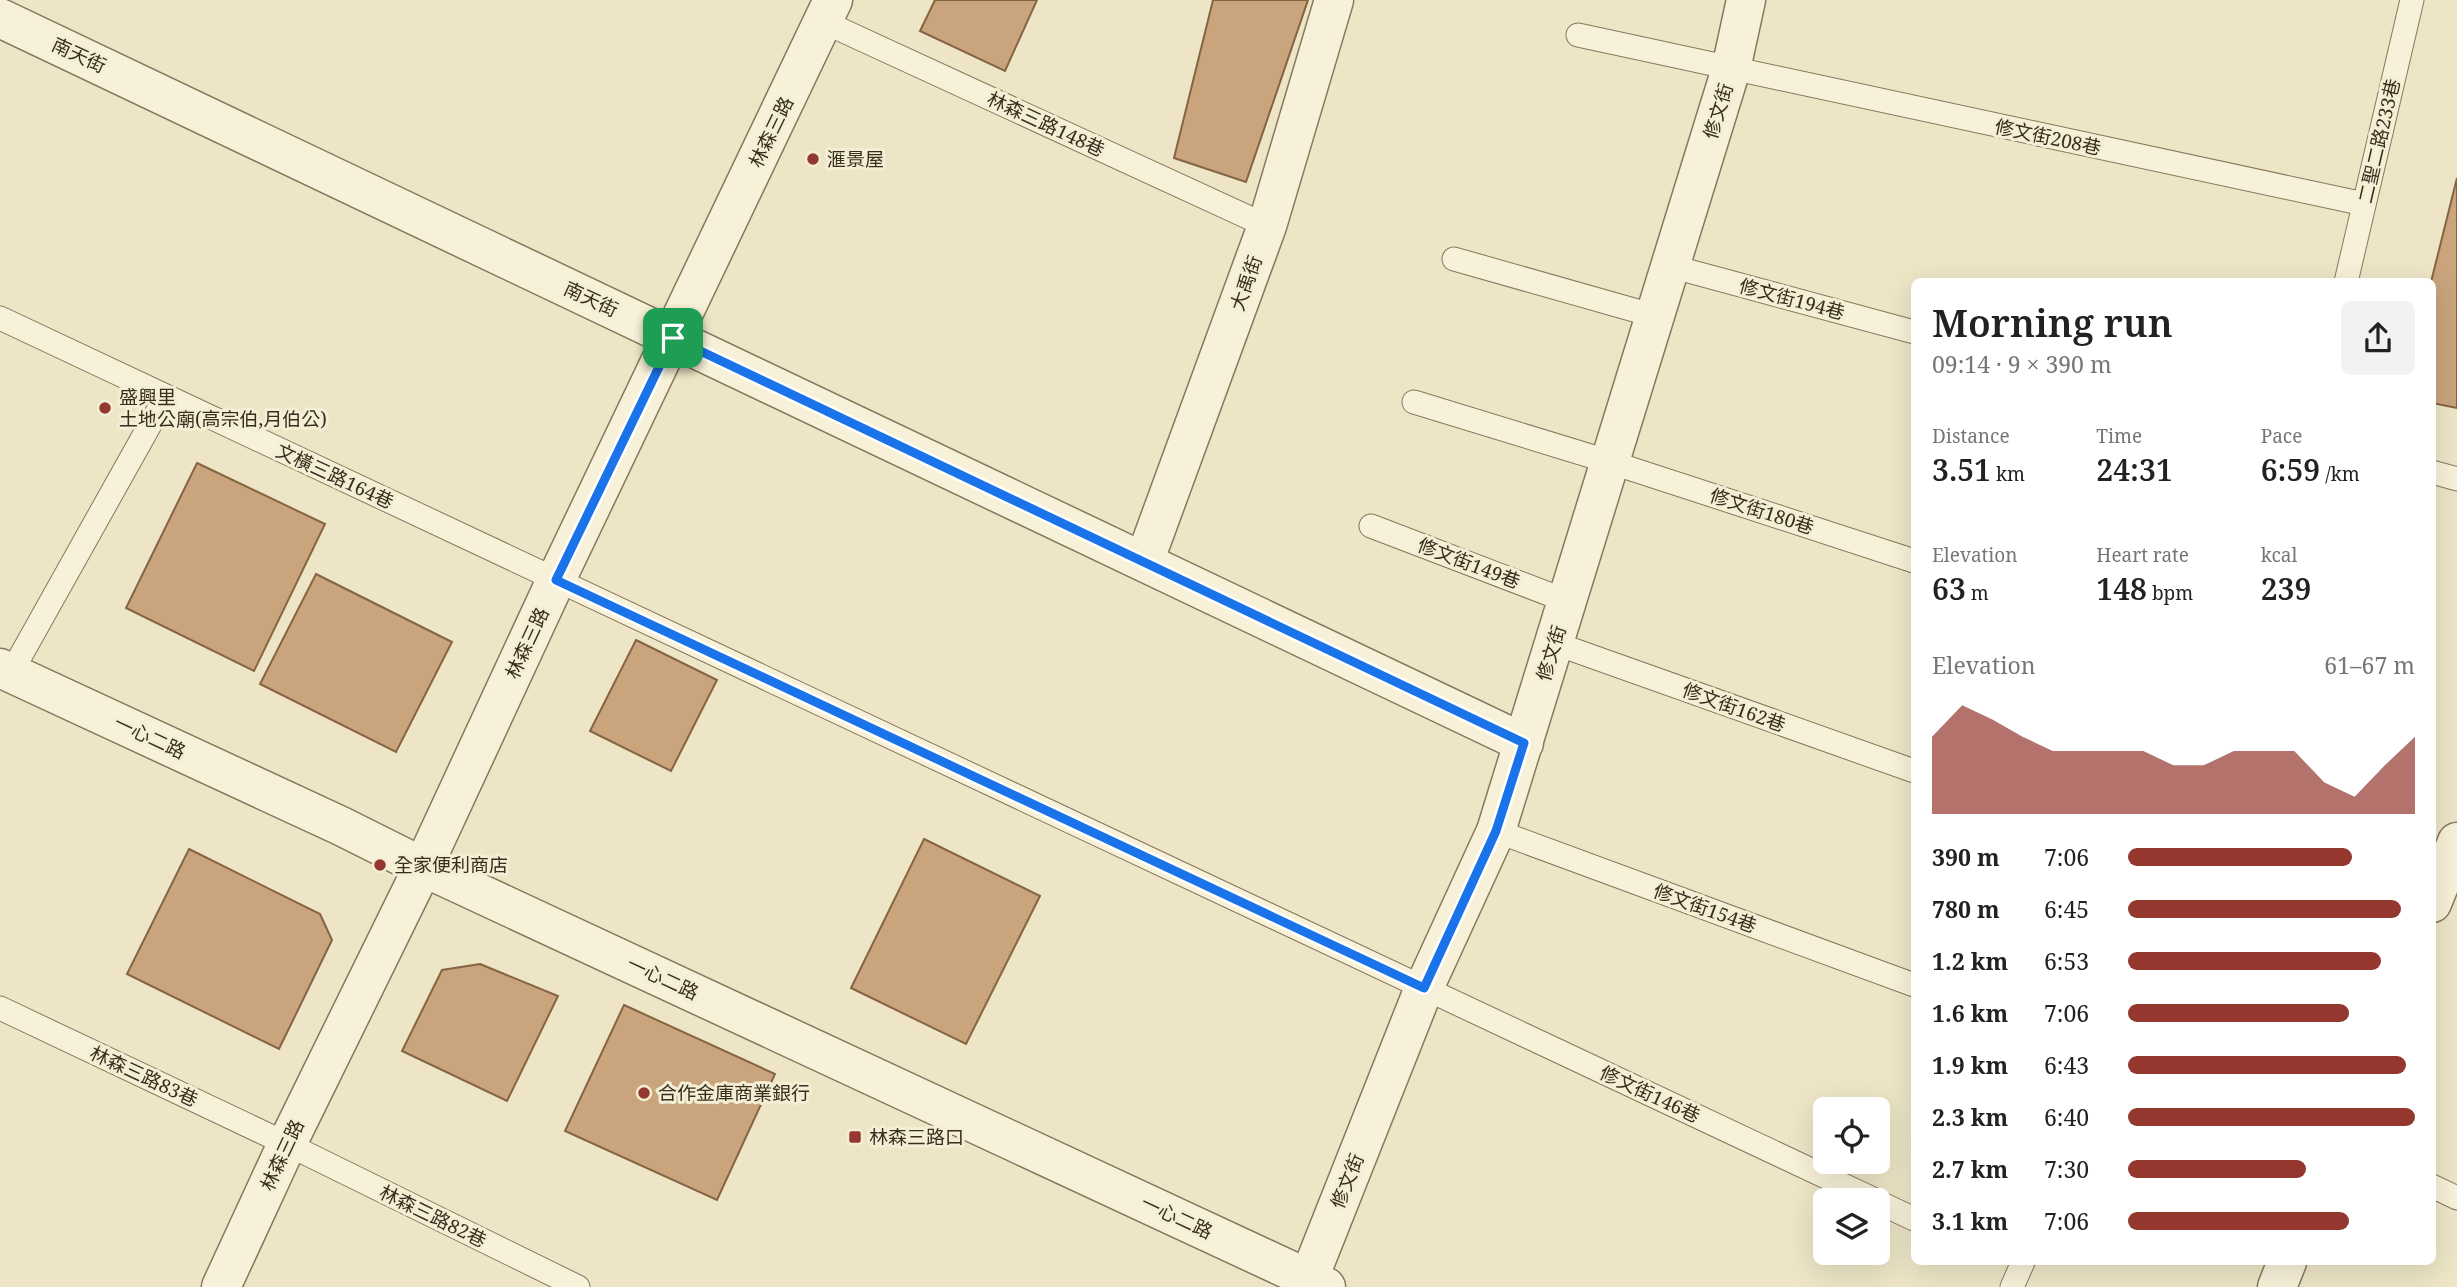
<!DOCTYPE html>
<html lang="en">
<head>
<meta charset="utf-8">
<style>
	body { margin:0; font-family:"Noto Serif","Noto Sans TC",serif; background:#f2f2f2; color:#222; height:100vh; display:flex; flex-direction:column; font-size:26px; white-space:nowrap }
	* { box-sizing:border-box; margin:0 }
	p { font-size:23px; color:#767676 }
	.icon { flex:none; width:38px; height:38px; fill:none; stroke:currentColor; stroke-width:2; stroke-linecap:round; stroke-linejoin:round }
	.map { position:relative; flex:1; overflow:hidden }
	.details { position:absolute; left:1911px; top:278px; width:525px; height:987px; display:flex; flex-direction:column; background:#fff; border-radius:10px; box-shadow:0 7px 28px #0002 }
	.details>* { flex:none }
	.tools { position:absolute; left:1813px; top:1097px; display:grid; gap:14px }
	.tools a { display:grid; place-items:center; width:77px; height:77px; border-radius:10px; background:#fff; box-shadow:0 7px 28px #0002; font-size:35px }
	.pin { position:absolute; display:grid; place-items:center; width:60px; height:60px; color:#fff; margin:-30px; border-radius:14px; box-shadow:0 4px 10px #0006 }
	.round { display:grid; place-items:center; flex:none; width:74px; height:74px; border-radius:10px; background:#f2f2f2 }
	.headline { display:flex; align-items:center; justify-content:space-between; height:119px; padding:0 21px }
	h1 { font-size:38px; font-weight:600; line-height:52px }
	.metrics { display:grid; grid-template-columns:repeat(3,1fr); gap:10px; height:119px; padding:7px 21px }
	.metrics div { display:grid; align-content:center }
	.metrics b { font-size:30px; font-weight:600 }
	.metrics small { font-size:19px; font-weight:400 }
	.metrics p { font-size:19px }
	.chart { height:196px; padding:14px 21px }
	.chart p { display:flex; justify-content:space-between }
	.chart svg { width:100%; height:126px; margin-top:7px; fill:#94382f; opacity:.7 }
	ul { padding:0 21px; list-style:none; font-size:23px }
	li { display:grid; grid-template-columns:112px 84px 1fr; align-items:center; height:52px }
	li i { height:18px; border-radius:9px; background:#94382f }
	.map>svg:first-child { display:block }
</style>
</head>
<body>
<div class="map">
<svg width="2457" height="1287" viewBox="0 0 2457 1287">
	<rect width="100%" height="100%" fill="#ede5c6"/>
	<path fill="#c9a47d" stroke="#856443" stroke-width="2" d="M935,0h102l-32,71 -85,-40z
		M1213,0h95l-62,182 -72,-24z
		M2457,178v230l-25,-5 -1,-121z
		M197,463l128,61 -71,147 -128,-63z
		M316,574l136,68 -56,110 -136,-68z
		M636,640l81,40 -46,91 -81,-40z
		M924,839l116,57 -74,148 -115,-56z
		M189,849l131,65 12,26 -53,109 -152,-75z
		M480,964l78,32 -51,105 -105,-50 40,-81z
		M624,1005l151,69 -58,126 -152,-69z"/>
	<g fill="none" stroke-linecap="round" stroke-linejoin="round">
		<g stroke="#87775c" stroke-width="25">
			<path id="service" d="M824,22l443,204
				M1578,35l786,169
				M1454,259l201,57
				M1670,266l244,66
				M2346,282l66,-282
				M0,318l1875,882
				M1414,402l196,60 304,99
				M2432,472l25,7
				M1371,526l196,75
				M1554,643l360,128
				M11,673l155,-277
				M1496,831l418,154
				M0,1008l287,136 291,143
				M2432,1186l25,12
				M1878,1202l36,17
				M2012,1287l11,-25"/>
		</g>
		<g stroke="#87775c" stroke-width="41">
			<path id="minor" d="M0,18l1524,725
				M1144,562l123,-336 67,-226
				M221,1287l66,-143 136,-277 133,-287 277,-580
				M1303,1287l6,-9 115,-290 72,-157 235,-762 15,-69"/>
		</g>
		<g stroke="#87775c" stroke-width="41">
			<path id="tertiary" d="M0,668l341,158 82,41 903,420
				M2432,903l25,-61
				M2277,1287l10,-25"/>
		</g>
		<use href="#service" stroke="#f8f1d9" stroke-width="23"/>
		<use href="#minor" stroke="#f8f1d9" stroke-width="38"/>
		<use href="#tertiary" stroke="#f8f1d9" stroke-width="38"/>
	</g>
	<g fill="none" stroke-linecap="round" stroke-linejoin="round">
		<g stroke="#fff" stroke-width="14">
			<path id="route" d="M673,338l851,405 -28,88 -72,157 -868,-408z"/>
		</g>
		<use href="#route" stroke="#1a73e8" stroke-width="9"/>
	</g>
	<g fill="#94382f" stroke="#f4eed5" stroke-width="2.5">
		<circle cx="813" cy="159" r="7"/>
		<circle cx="105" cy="408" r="7"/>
		<circle cx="380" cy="865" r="7"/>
		<circle cx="644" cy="1093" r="7"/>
		<rect x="848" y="1130" width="14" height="14" rx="3.5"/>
	</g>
	<g text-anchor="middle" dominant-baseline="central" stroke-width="6" stroke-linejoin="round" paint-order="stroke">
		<g font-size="19" fill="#382e1f" stroke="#f4eed5">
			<text transform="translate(79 55) rotate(25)">南天街</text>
			<text transform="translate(1718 111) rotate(-73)">修文街</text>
			<text transform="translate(1046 124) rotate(25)">林森三路148巷</text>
			<text transform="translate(771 132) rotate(-64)">林森三路</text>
			<text transform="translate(2048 137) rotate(12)">修文街208巷</text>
			<text transform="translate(2379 141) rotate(-77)">二聖二路233巷</text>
			<text transform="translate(1246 283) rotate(-70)">大禹街</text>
			<text transform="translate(591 299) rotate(25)">南天街</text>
			<text transform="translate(1792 299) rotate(15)">修文街194巷</text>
			<text transform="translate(335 476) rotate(25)">文橫三路164巷</text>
			<text transform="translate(1762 511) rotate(18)">修文街180巷</text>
			<text transform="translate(1469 563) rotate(21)">修文街149巷</text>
			<text transform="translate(527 643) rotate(-65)">林森三路</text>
			<text transform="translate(1551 653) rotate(-73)">修文街</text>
			<text transform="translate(1734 707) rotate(20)">修文街162巷</text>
			<text transform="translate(150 737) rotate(25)">一心二路</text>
			<text transform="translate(1705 908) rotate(20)">修文街154巷</text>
			<text transform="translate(663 978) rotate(25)">一心二路</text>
			<text transform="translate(144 1076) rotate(25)">林森三路83巷</text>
			<text transform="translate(1650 1094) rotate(25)">修文街146巷</text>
			<text transform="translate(282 1155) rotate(-65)">林森三路</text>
			<text transform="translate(1347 1181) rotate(-68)">修文街</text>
			<text transform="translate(433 1216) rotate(26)">林森三路82巷</text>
			<text transform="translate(1177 1217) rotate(25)">一心二路</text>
		</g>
		<g font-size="19" fill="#382e1f" stroke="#f4eed5" text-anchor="start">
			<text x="827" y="159">滙景屋</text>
			<text x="119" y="397">盛興里<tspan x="119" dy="22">土地公廟(高宗伯,月伯公)</tspan></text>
			<text x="394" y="865">全家便利商店</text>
			<text x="658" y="1093">合作金庫商業銀行</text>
			<text x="869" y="1137">林森三路口</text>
		</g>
	</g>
</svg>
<div class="tools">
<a><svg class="icon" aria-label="locate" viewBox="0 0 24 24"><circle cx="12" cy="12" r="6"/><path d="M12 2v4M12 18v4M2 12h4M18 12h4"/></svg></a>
<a><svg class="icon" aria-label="layers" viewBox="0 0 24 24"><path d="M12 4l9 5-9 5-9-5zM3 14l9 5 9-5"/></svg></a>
</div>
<div class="pin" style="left:673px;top:338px;background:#1e9e55"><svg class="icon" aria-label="arrive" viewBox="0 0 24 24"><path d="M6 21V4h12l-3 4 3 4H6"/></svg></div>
<section class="details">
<div class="headline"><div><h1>Morning run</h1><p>09:14 · 9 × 390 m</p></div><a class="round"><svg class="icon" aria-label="share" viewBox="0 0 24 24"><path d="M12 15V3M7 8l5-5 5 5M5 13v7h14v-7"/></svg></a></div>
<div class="metrics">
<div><p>Distance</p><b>3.51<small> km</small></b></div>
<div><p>Time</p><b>24:31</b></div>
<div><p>Pace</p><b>6:59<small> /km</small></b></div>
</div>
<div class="metrics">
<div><p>Elevation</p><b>63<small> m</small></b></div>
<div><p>Heart rate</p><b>148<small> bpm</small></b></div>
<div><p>kcal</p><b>239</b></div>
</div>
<div class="chart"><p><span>Elevation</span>61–67 m</p>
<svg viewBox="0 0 160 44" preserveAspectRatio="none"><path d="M0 44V17L10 6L20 11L30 17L40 22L50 22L60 22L70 22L80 27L90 27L100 22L110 22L120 22L130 33L140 38L150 27L160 17V44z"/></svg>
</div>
<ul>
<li><b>390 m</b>7:06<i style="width:78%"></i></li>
<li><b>780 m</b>6:45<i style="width:95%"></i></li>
<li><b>1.2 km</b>6:53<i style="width:88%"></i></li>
<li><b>1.6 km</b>7:06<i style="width:77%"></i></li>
<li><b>1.9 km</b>6:43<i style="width:97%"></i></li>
<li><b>2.3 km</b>6:40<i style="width:100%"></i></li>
<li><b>2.7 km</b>7:30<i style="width:62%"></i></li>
<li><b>3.1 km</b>7:06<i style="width:77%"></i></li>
</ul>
</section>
</div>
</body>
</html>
